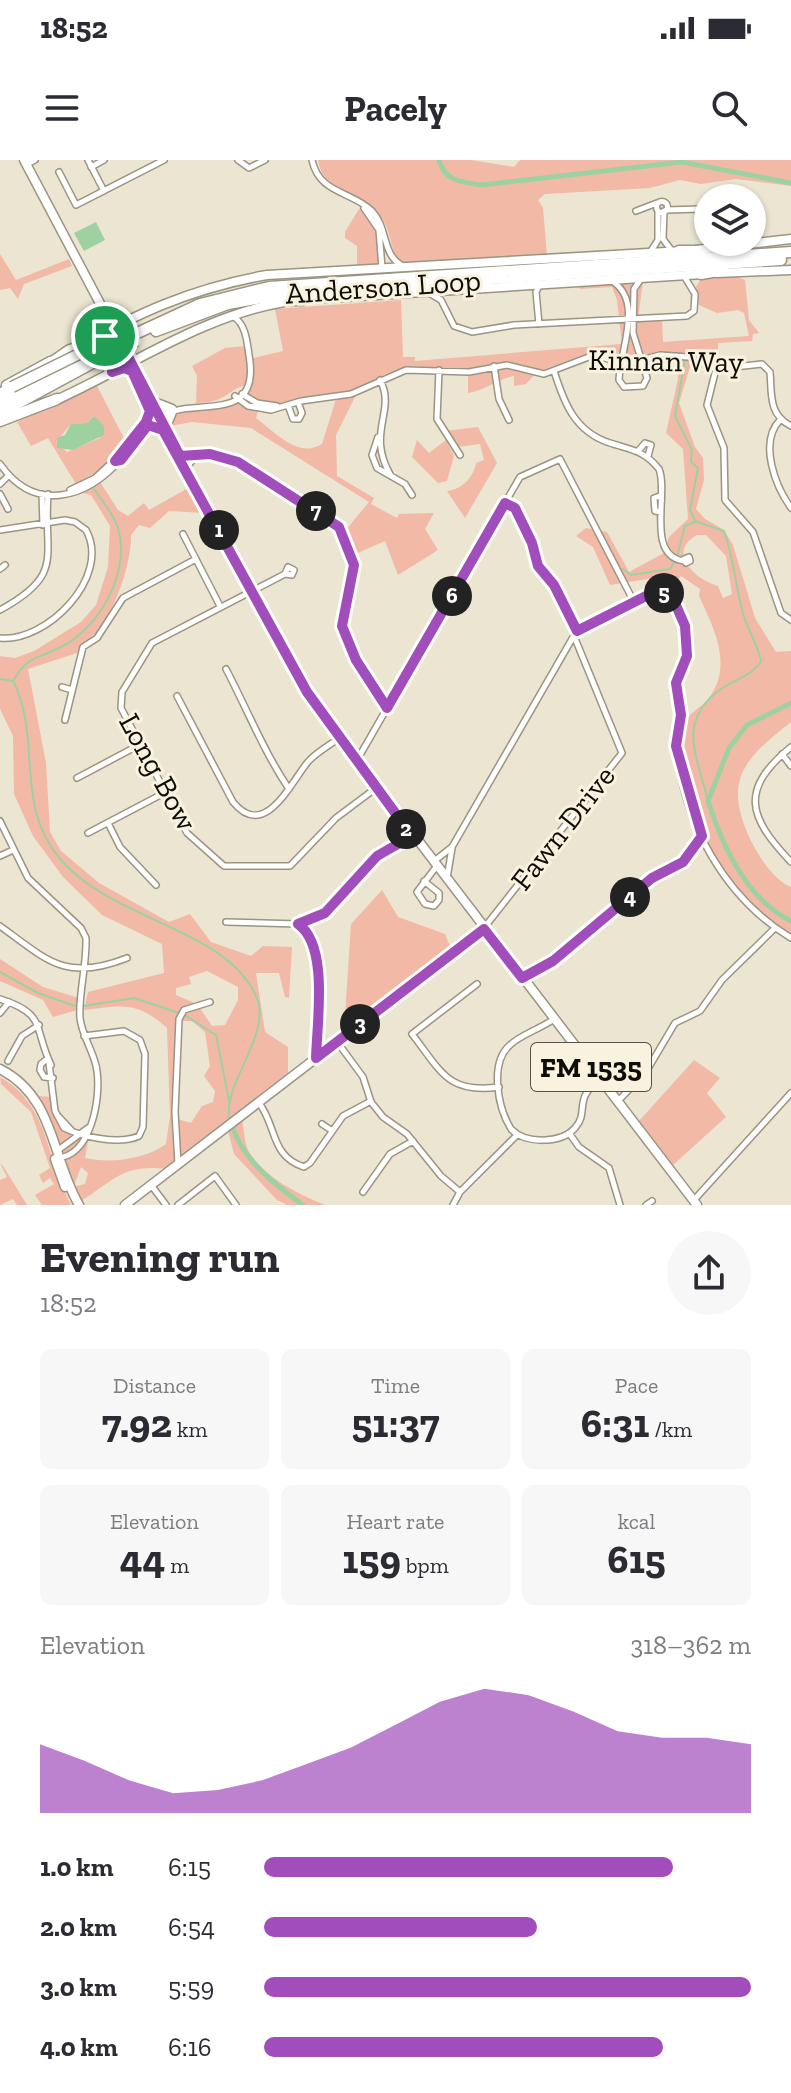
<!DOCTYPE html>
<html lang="en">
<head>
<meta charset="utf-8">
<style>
	body { margin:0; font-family:"Zilla Slab",serif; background:#f7f7f7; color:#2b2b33; height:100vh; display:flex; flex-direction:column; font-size:30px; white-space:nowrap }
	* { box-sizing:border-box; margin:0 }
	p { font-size:26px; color:#7c7c81 }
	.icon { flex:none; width:44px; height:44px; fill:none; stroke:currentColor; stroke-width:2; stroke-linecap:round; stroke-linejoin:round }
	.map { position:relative; height:1045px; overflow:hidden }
	.sheet { display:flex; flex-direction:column; background:#fff; flex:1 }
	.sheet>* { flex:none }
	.fabs { position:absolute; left:694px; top:24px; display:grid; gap:16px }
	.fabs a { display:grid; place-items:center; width:72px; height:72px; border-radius:50%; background:#fff; box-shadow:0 2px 6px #0004; font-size:40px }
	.pin { position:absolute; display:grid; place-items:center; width:68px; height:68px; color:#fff; margin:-34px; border:4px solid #fff; border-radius:50%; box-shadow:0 2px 8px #0007 }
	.km { position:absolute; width:40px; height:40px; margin:-20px; border-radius:50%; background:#222; color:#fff; font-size:22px; line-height:40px; text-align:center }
	.round { display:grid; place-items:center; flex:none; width:84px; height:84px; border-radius:42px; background:#f7f7f7 }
	.head { display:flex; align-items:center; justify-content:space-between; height:136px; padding:0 40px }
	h1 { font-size:44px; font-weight:700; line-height:60px }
	.stats { display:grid; grid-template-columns:repeat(3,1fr); gap:12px; height:136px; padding:8px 40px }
	.stats div { display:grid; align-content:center; border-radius:12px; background:#f7f7f7; text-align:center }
	.stats b { font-size:40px; font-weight:700 }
	.stats small { font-size:22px; font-weight:400 }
	.stats p { font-size:22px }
	.chart { height:224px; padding:16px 40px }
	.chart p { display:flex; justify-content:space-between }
	.chart svg { width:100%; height:144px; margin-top:8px; fill:#a14dbc; opacity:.7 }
	ul { padding:0 40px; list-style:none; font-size:26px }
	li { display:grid; grid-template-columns:128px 96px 1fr; align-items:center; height:60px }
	li i { height:20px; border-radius:10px; background:#a14dbc }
	.status { display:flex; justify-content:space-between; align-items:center; height:56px; padding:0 40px; background:#fff; direction:ltr }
	.status svg { height:22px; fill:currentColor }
	header { display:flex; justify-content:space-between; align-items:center; height:104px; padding:0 40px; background:#fff; font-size:36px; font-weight:700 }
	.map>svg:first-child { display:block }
</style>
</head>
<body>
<div class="status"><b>18:52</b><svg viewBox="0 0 49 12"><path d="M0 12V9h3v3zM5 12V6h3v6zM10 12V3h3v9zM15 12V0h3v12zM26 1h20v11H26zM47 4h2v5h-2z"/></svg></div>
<header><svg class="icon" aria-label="menu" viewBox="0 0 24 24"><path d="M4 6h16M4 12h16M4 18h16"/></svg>Pacely<svg class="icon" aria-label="search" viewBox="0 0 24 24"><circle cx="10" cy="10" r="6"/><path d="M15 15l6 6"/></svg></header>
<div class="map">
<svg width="791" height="1045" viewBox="0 0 791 1045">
	<rect width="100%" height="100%" fill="#ebe5d1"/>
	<path fill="#f2b9a7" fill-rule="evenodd" d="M318,0h153l43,7 6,-7h271v26l-55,-7 -35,5 -21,-4 -30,8 -105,6 -7,6 5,8 4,48 -141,9 -9,-5c-7,-15 -7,-34 -19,-47 -18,-21 -56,-21 -60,-53z
		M359,49c20,15 21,34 20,57l-22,1v-21l-12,-8v-6z
		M0,94l16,26 53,-21 3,7 -48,18 -6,15 -8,-11 -10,2z
		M735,116l10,4 4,40 10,13 -6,1 -1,7 -34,2v23l-25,-9 -14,46 16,44 8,11 1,22 -8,29 9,10 19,11 9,15 22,73 21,34 15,-1v71c-47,37 -69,58 -40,119 9,17 22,38 40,46v48c-59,-39 -84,-83 -104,-151 -4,-15 -11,-33 -8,-48 3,-21 18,-24 29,-37 26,-33 6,-70 -9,-103l1,-7 -19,-13 -11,14h-11l-6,-12 -43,7 -17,-38 -17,-11 10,-8 21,4 22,40 35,-19 5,-16 19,-18 -5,-70 -17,-16 12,-54 -2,-25h-33l-17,8 -38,-9 -51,19 -11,12 -12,2v-10c-18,4 -28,14 -46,17v-23l-56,-4 -27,8 -30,17 -78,13 -20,-3 -11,-6 1,-10c-19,3 -19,18 -51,18l1,-27 -5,-10 33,-18 20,-2 1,10 8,2 29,-7 -8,-42 126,-9 2,57h12v4l207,-17 -5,-44 -5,-13 -32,2 -2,-4 65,-4 -5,38 24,-1 1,24 86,-6 -5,-23 -6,-3 -21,3 -18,-8 -3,-18 5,-9zM697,375h9l20,21 6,38 -9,4 -5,-12c-23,-6 -52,-34 -21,-51z
		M96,224l31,60 -19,21 -32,19 -28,-46 -17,8 -14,-24zM94,256l6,22 -33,14 -11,-10 15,-18 16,-1z
		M356,235l-20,40 1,41 37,22 -3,6 26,14 2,-4 35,-1 -9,16 13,21 -40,25 -13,-34 -32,14 -9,-23 25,-30 -118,-74 -59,-6 -22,4 6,-14 43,-3 20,-7 19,9 -2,7c19,14 42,41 66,26l14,-45z
		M478,267l19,36 -32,55 -18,-27c14,-1 27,-14 29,-28l8,-3 -4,-16 -22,3 -13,-16z
		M417,280l12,13 17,-13 8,16 -7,25 -9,2 -26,-26z
		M100,322l18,28 10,6 16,-13 5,7 41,-23 13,26 -34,-2 -19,17 -11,-3 -8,10c1,27 -17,80 -37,100 -7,7 -13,7 -17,18l-49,16 18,94 4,69 11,19 38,32 70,39 21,-8 21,28 40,14 12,-10 29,1 -3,51 -4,-1 -6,-24h-23l9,59 23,15v26l-122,96c-44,-5 -52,12 -85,32l-9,-14 13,-3 3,-11 -7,-6 -6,16 -12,5 8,17h-29l-7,-10 19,-11 -4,-6 -7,5 -4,-8 11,-7 -19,-56 -30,-28 -1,-7c32,18 42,47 52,80l6,-9 -39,-72 20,20 12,1c3,27 14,34 37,44l-3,17c25,6 61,1 81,-14l4,-28 -3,-88c-30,-27 -44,-23 -83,-18l4,-18 76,-19 -2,-29 -60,-29 -39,-38 -30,-41 -19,-42 -1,-58 -13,-27v-53l15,2 19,-7 47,-29 15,-17 12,-38 2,-41 -19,-31 -9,-2zM207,811l31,16v13l-13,25 -13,1 -15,-22 -21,-9v-7l15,-4 -2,-7zM176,861h16l13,11 5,34 -6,10 11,15 -2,11 -11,4 -11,17 -17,-5z
		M382,730l16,27 47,17 6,15 -107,82 7,-107z
		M0,799l43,28 36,11 -2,12 -24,7 -10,-17 -43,-19z
		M694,900l26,18 -13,15 19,24 -53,48 -34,-44z
		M242,959c2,9 2,23 6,31 15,27 50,44 77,55h-38l-10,-5 -43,-46 -6,-23z
		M0,1003l3,3 24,39h-10l-4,-6 -13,6v-25l7,-3z"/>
	<path fill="#9ed1a2" d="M96,62l9,18 -21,11 -10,-18z
		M94,256l10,10v9l-31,15 -16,-2v-10l8,-3 6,-11 16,-1z"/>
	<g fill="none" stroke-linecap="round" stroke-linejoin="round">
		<path stroke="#9ed1a2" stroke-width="2" d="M685,200l-10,56 17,34 -1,12 7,6 -8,42 5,11 29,10c10,27 11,54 19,82 4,16 16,34 18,48 -9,15 -26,18 -40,28 -46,33 -23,68 -13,112
			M677,396l8,-30 10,-4
			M623,409l8,6 39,-6 5,-8
			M0,519l13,2c30,59 0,124 48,179 54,62 166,68 196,138 15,36 -37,91 -27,121
			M13,521c16,-27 23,-21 48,-34 39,-19 70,-76 57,-119 -5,-15 -17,-29 -26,-42
			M0,812l38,21 40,14
			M84,846l50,-8 45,15
			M183,854l33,21 13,65"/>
		<path stroke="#9ed1a2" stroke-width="5" d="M439,0c6,22 23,22 43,25l200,-23 109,21
			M791,543l-44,22 -18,23 -21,53c14,44 38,98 83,120
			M232,966c11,34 42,58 71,79"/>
		<g stroke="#9a9582" stroke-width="8">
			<path id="minor" d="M88,0l16,31
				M238,0l11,8 16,-8
				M312,0c7,34 40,31 60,51 16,17 10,43 29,54
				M27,4l8,-4
				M91,7l13,-7
				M59,12l17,33 88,-45
				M656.5 47a5.5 5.5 0 1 1 11 0a5.5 5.5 0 1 1-11 0Z
				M364,48l15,22 3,38
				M666,50l35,-1
				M636,51l21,-8
				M664,51l-1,28 9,12
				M651,91l7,-11v-29
				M612,121c32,20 8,69 7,99l5,7 19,-1 4,-8 -14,-45 1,-44 7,-10
				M429,133l12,7 13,26 18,6 42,-7 173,-9 7,-5 1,-17 -11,-18
				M539,164l-3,-32 3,-6
				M494,206l5,33 10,21
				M716,209l-9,36 17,43 1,52 28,32 28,81 10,7
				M439,210l-2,49 23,36
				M554,211c10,32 21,61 56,72 21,7 34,7 49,26 10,24 -14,87 25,92
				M380,220c17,31 -15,52 11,96
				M242,234l15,9 20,3
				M235,236l13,10 23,4 30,-9 50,-7 55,-24 63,2 38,-7 37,9 50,-19 32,9 34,-9 28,2 28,12 46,-5 8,8c2,22 -2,42 21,54
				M288,245l5,14h6l3,-6 -4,-11
				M780,260c-22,23 -4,67 11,88
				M378,277l-6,18 5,13 28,16 7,11
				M639,290l6,-7 6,2 -3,11
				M180,296l30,-2 24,6 105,67 15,38 -12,58 14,37 31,47
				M190,303l7,-8
				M0,304c35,50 87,35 123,-7 9,-10 14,-25 26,-33 10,-7 23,-14 34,-15 36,-5 76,3 66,-54 -2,-13 -3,-30 -15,-38
				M0,324l9,-9
				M70,330l25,-12 28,-26
				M0,334l8,15
				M42,334l1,31
				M660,336l-6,2 1,13 6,1
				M505,343c24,12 22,44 34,64 13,23 28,39 38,64
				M0,370l65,-10 10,2 11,8c26,47 -40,113 -86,108
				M183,374l37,72
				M689,397l1,4 -4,2 -2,-4z
				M0,409l5,-4
				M285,414l3,-7 6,3 -2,5 -7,-1 -133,69 -30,49 -1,16 66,125 37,33h66l46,-48 40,-30
				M0,450c66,-36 43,-53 48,-116
				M226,509c21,40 38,83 63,120
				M62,527l10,3
				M177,536l56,106c31,38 56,-16 74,-39 7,-9 21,-17 31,-24
				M65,560l18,-73 14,-9 26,-40 73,-39
				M791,587c-51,42 -44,69 0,115
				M782,594l9,12
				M356,602l164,-285 40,-18 74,143
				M77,618l64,-34
				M0,661l28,57 53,50 5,10c1,26 -8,59 -6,80 2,19 15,35 17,53 4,28 -6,85 -40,87
				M108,663l12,24 36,38
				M88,673l78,-41
				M0,696l13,-6
				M433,702l19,-15 124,-215 71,-37 15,-3c22,9 26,45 25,65 0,11 -11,18 -11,28 0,10 5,20 5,30 0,11 -6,20 -5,30 8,79 48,152 115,193
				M447,718l5,-30
				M424,721l15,12v7l-5,6 -9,-2 -8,-12 19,-25
				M226,762l72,2 18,-6 14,-9 47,-53 35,-20
				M298,764c31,21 19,98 18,133
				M0,766c48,35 66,56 127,32
				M484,768l138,-175 -48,-117
				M523,818l30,-17 99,-83 31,-16 18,-25
				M477,824l-65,50c29,37 35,60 87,53
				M0,839c47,15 33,28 51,66
				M0,853l9,-11
				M554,859c-14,10 -34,16 -44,26 -21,18 -12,63 1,84 14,15 50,15 64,-1 15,-17 -3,-28 25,-49
				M338,883l25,34 8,25 12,15 24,17 34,42 19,16
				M48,898l-7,6 -1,6 4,7 9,1
				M8,901l14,-25 17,-11
				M49,903l6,48 9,17c19,9 55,17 75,8l4,-9 2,-73 -5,-14 -16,-9 -40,5
				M618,941l28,-29 29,-49 25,-12 22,-31 53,-52
				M259,943c18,23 11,53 45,64l6,-4 33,-47 28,-15
				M57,955l15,16
				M322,964l9,6
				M569,973l10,14 30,21 11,37
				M57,991l31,-23
				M178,1004l-3,-52 4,-93 5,-9 26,-8
				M151,1025l15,20
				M363,1032l27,-38 23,-13
				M694,1040l97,-107
				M178,1045l37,-29 21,29
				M453,1045l7,-13 57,-57
				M646,1045l6,-4"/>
		</g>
		<g stroke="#9a9582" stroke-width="11">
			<path id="major" d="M24,0l107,202
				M696,90l95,-11
				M717,113l74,-3
				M298,140l405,-26
				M65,192c71,-37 122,-63 202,-77l416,-24
				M130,202l33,68 157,282 377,493
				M6,225l44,-24
				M52,242c78,-35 147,-85 232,-100
				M154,242l18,7
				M146,262l4,-17
				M166,267l6,-15
				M0,909c55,28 51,88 79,136
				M55,999l10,28
				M125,1045l359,-276"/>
		</g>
		<g stroke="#9a9582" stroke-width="13">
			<path id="highway" d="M679,91h22
				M701,114l22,-4
				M280,140h23
				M156,171l72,-27 67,-12 486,-32
				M133,175l67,-31 69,-17 522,-35
				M45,207l25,-17
				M0,234l12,-7
				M0,244l87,-46
				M0,253l109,-59
				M0,261l57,-22"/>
		</g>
		<use href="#minor" stroke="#fff" stroke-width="5"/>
		<use href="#major" stroke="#fff" stroke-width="8"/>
		<use href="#highway" stroke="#fff" stroke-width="10"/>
		<g stroke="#9a9582" stroke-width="13" stroke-linecap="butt">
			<path id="highway-bridge" d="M109,194l27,-13
				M12,227l118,-58"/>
		</g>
		<use href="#highway-bridge" stroke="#fff" stroke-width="10"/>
	</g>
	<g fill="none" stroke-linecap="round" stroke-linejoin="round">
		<g stroke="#fff" stroke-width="16">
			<path id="route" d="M105,176l14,24 -7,12 12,-4 8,3 18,40 -4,11 -31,39 6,-1 27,-35 15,5 144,262 105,144 -35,20 -52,57 -27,11c31,21 19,98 18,134l168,-129 38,49 31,-17 99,-83 31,-16 19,-26 -26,-90 5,-31 -5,-32 11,-27 -2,-30 -10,-23 -9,-9 -14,-1 -75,38 -23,-46 -16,-19 -6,-23 -17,-35 -10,-5 -118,205 -31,-48 -14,-34 12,-61 -15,-38 -101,-65 -28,-8 -30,2 -67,-128 -16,8h8"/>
		</g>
		<use href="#route" stroke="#a14dbc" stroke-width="10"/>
	</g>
	<g text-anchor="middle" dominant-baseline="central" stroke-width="6" stroke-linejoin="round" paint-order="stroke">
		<rect fill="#f9f2de" stroke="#555248" stroke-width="2" x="531" y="883" width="120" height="48" rx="6"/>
		<g font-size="28" font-weight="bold" fill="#0f0d07">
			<text x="591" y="907">FM 1535</text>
		</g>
		<g font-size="30" fill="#0f0d07" stroke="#f9f2de">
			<text transform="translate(383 127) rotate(-4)">Anderson Loop</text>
			<text transform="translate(666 201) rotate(1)">Kinnan Way</text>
			<text transform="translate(158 612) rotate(61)">Long Bow</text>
			<text transform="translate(563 668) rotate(-52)">Fawn Drive</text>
		</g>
	</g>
</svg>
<div class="fabs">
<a><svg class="icon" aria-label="layers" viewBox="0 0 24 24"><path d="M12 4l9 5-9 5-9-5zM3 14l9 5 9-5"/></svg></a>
</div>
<div class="pin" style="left:105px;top:176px;background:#1e9e55"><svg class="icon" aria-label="arrive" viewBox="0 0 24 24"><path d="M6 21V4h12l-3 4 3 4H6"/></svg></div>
<b class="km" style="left:219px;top:370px">1</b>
<b class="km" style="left:406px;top:669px">2</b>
<b class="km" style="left:360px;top:864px">3</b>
<b class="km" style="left:630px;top:737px">4</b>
<b class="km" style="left:664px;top:433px">5</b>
<b class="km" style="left:452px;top:436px">6</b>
<b class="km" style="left:316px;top:351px">7</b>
</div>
<section class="sheet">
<div class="head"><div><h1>Evening run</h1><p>18:52</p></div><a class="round"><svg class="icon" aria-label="share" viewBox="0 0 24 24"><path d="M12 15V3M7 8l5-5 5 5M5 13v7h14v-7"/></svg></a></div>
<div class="stats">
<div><p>Distance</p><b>7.92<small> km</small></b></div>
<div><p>Time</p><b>51:37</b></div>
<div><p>Pace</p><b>6:31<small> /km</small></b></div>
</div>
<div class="stats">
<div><p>Elevation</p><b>44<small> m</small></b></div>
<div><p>Heart rate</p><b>159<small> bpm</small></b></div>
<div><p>kcal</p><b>615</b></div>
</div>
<div class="chart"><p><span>Elevation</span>318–362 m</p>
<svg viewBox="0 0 160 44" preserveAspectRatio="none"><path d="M0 44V23L10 28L20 34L30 38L40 37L50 34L60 29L70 24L80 17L90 10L100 6L110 8L120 13L130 19L140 21L150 21L160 23V44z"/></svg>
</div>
<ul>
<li><b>1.0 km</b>6:15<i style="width:84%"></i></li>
<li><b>2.0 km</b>6:54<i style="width:56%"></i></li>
<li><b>3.0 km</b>5:59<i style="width:100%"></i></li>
<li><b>4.0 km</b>6:16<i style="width:82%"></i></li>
</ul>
</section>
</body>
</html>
